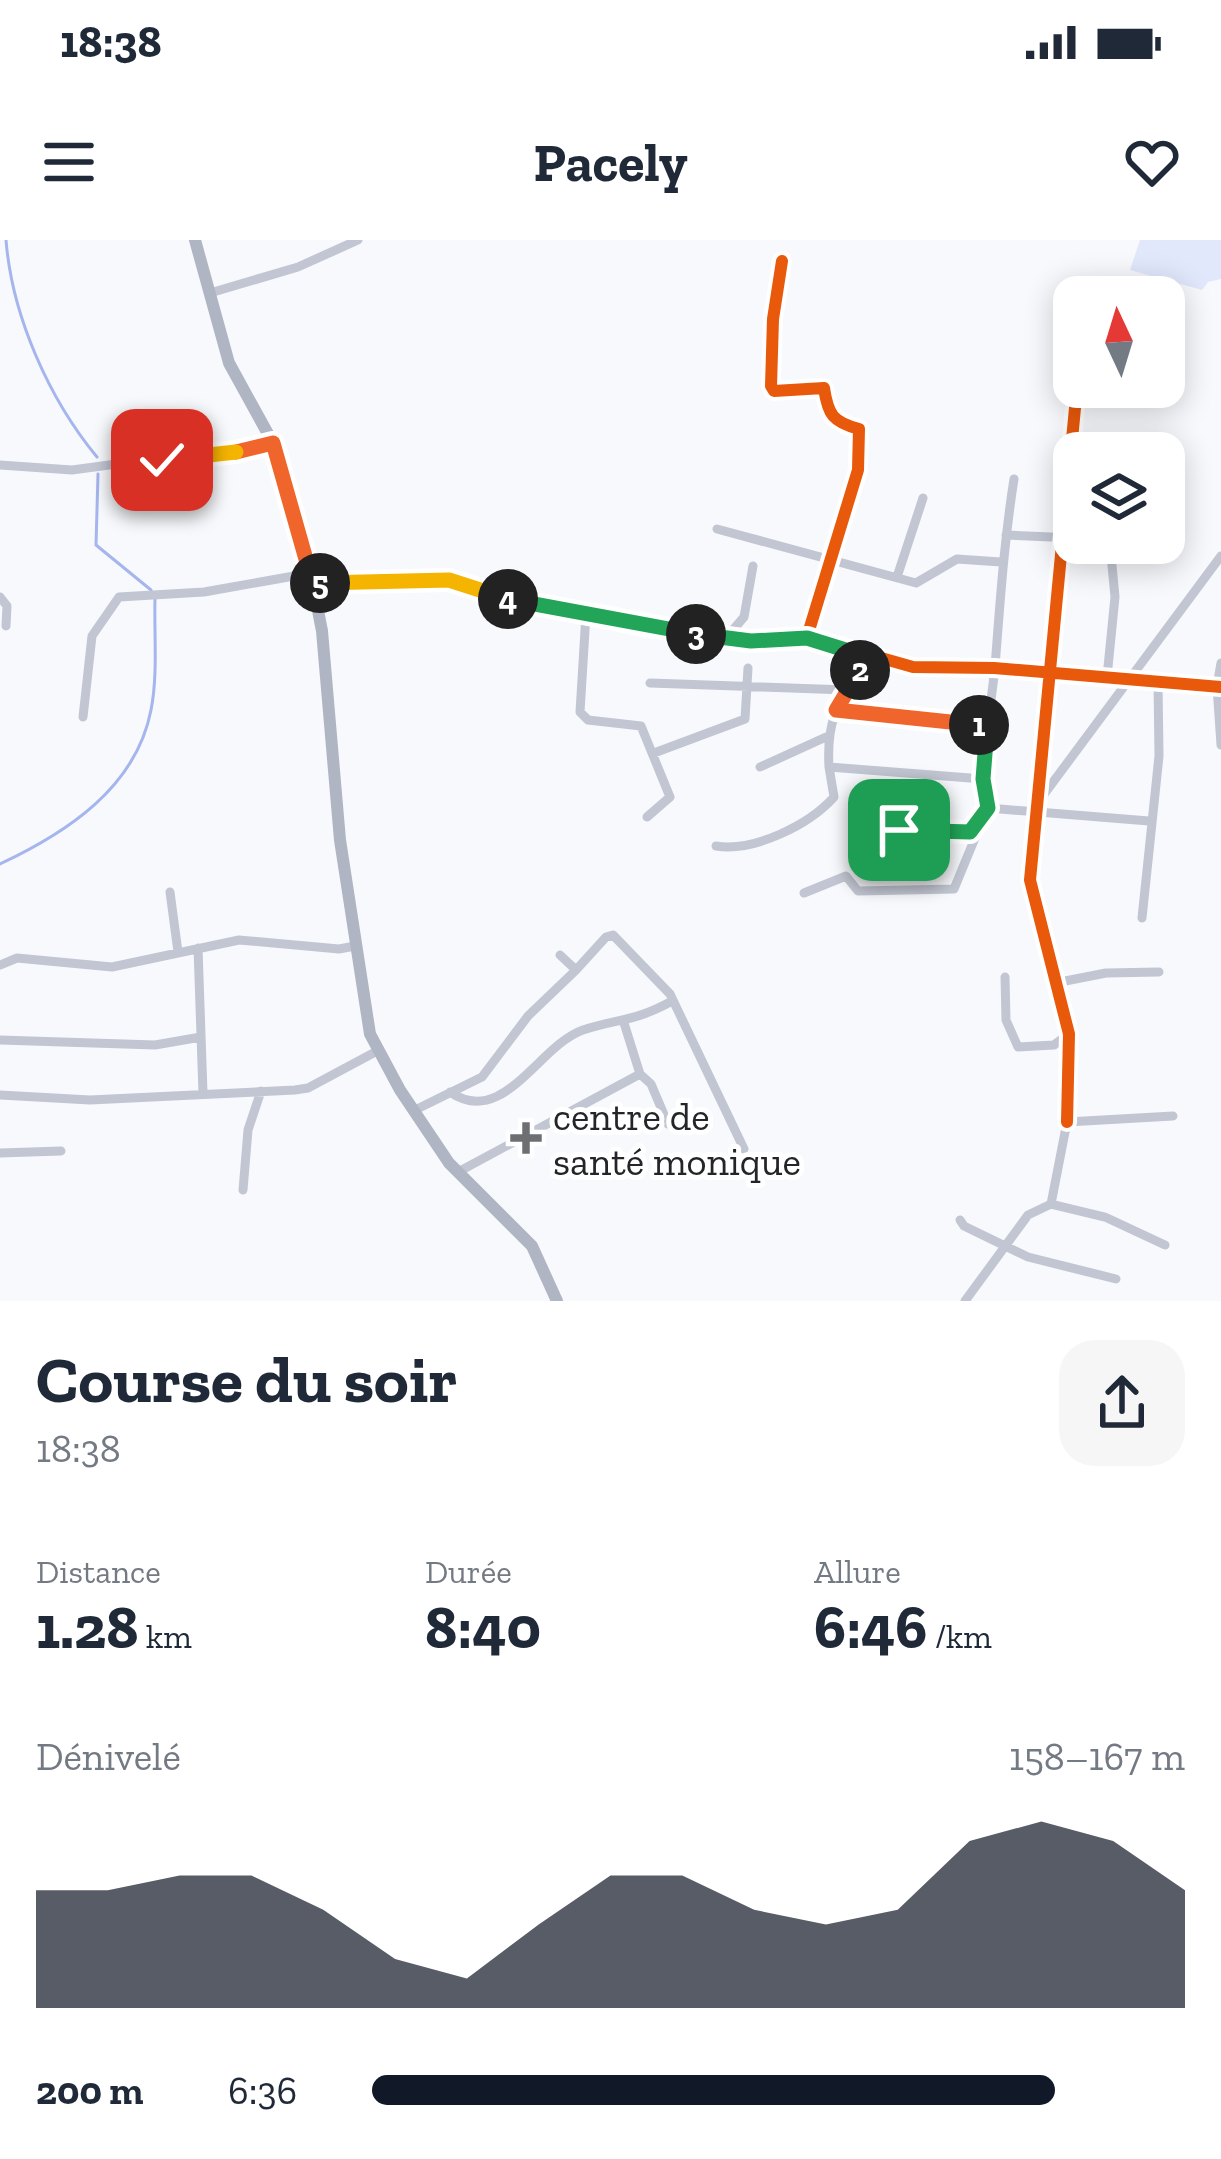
<!DOCTYPE html>
<html lang="fr">
<head>
<meta charset="utf-8">
<style>
	body { margin:0; font-family:"Zilla Slab",serif; background:#f6f6f7; color:#1f2937; height:100vh; display:flex; flex-direction:column; font-size:45px; white-space:nowrap }
	* { box-sizing:border-box; margin:0 }
	p { font-size:39px; color:#747a83 }
	.icon { flex:none; width:66px; height:66px; fill:none; stroke:currentColor; stroke-width:2; stroke-linecap:round; stroke-linejoin:round }
	.map { position:relative; height:1061px; overflow:hidden }
	.drawer { display:flex; flex-direction:column; background:#fff; flex:1 }
	.drawer>* { flex:none }
	.needle { width:78px; rotate:356deg }
	.buttons { position:absolute; left:1053px; top:36px; display:grid; gap:24px }
	.buttons a { display:grid; place-items:center; width:132px; height:132px; border-radius:24px; background:#fff; box-shadow:0 6px 30px #0003; font-size:60px }
	.pin { position:absolute; display:grid; place-items:center; width:102px; height:102px; color:#fff; margin:-51px; border-radius:24px; box-shadow:0 6px 18px #0006 }
	.km { position:absolute; width:60px; height:60px; margin:-30px; border-radius:50%; background:#222; color:#fff; font-size:33px; line-height:60px; text-align:center }
	.round { display:grid; place-items:center; flex:none; width:126px; height:126px; border-radius:36px; background:#f6f6f7 }
	.headline { display:flex; align-items:center; justify-content:space-between; height:204px; padding:0 36px }
	h1 { font-size:66px; font-weight:700; line-height:90px }
	.stats { display:grid; grid-template-columns:repeat(3,1fr); gap:18px; height:204px; padding:12px 36px }
	.stats div { display:grid; align-content:center }
	.stats b { font-size:60px; font-weight:700 }
	.stats small { font-size:33px; font-weight:400 }
	.stats p { font-size:33px }
	.chart { height:336px; padding:24px 36px }
	.chart p { display:flex; justify-content:space-between }
	.chart svg { width:100%; height:216px; margin-top:12px; fill:#111827; opacity:.7 }
	ul { padding:0 36px; list-style:none; font-size:39px }
	li { display:grid; grid-template-columns:192px 144px 1fr; align-items:center; height:90px }
	li i { height:30px; border-radius:15px; background:#111827 }
	.status { display:flex; justify-content:space-between; align-items:center; height:84px; padding:0 60px; background:#fff; direction:ltr }
	.status svg { height:33px; fill:currentColor }
	header { display:flex; justify-content:space-between; align-items:center; height:156px; padding:0 36px; background:#fff; font-size:54px; font-weight:700 }
	.map>svg:first-child { display:block }
</style>
</head>
<body>
<div class="status"><b>18:38</b><svg viewBox="0 0 49 12"><path d="M0 12V9h3v3zM5 12V6h3v6zM10 12V3h3v9zM15 12V0h3v12zM26 1h20v11H26zM47 4h2v5h-2z"/></svg></div>
<header><svg class="icon" aria-label="menu" viewBox="0 0 24 24"><path d="M4 6h16M4 12h16M4 18h16"/></svg>Pacely<svg class="icon" aria-label="heart" viewBox="0 0 24 24"><path d="M12 20l-8-8c-3-5 5-10 8-4 3-6 11-1 8 4z"/></svg></header>
<div class="map">
<svg width="1221" height="1061" viewBox="0 0 1221 1061">
	<rect width="100%" height="100%" fill="#f8f9fc"/>
	<path fill="#e1e8fc" d="M1140,0h81v39l-13,3 -6,8 -72,-20z"/>
	<g fill="none" stroke-linecap="round" stroke-linejoin="round">
		<path stroke="#a5b5ed" stroke-width="3" d="M6,0c6,76 43,159 91,217
			M98,234l-2,71 55,45
			M0,624c66,-31 136,-76 151,-154 7,-35 3,-76 4,-112"/>
		<path stroke="#c2c6d2" stroke-width="9" d="M782,21l-9,58 -2,67 3,5 50,-3c4,27 9,34 35,41l-1,41 -51,167
			M210,53l88,-26 60,-27
			M0,225l72,5 201,-27
			M1014,239c-10,63 -14,124 -19,188 -5,48 -15,93 -7,141l161,13
			M717,289l199,54 41,-24 44,3
			M1006,295l68,3
			M897,337l26,-79
			M313,344l136,-4 43,16 156,32 103,13 56,-4 106,30 81,1 227,19
			M0,357l7,9 -1,20
			M586,374l-6,98 8,8 53,6 29,71 -23,20
			M726,398l18,-21 9,-51
			M868,417c-27,44 -42,57 -39,110l154,12
			M1221,423l-4,23 4,59
			M1107,437l8,-80 -4,-42
			M650,443l197,7
			M836,470l151,18
			M83,477l9,-81 27,-39 85,-5 107,-19
			M654,513l91,-34 3,-51
			M760,527l66,-30
			M1036,565l185,-249
			M863,585c32,4 92,20 117,-2
			M716,606c38,6 93,-21 118,-49l-5,-30
			M170,652l8,60
			M804,653l42,-17 12,15 96,-2 28,-68
			M1142,678l17,-162 -1,-74
			M198,708l5,145
			M0,725l17,-7 95,9 127,-27 100,9 16,-3
			M576,730l30,-33 7,-2 57,59 74,155
			M1005,737l1,43 12,27 36,-2 15,-11
			M1055,743l51,-10 53,-1
			M0,800l155,5 46,-8
			M640,834l11,10 17,40
			M450,852c53,37 89,-47 133,-62 37,-12 51,-8 89,-29
			M0,855l90,5 205,-10 13,-2 71,-38
			M415,870l67,-33 46,-61 48,-46 -16,-15
			M1067,882l2,-88 -39,-154 47,-493
			M0,913l61,-2
			M458,932l182,-98 -16,-51
			M243,950l5,-60 13,-39
			M1051,964l54,13 60,28
			M960,980l4,6 64,31 88,22
			M965,1061l63,-86 23,-11 16,-82 106,-6"/>
		<path stroke="#b0b5c4" stroke-width="12" d="M195,0l34,123 44,80 32,101 17,87 18,209 30,194 30,56 49,73 83,83 25,55"/>
		<g stroke="#fff" stroke-width="20">
			<path id="cycleway" d="M782,21l-9,58 -2,67 3,5 50,-3c4,27 9,34 35,41l-1,41 -51,167
				M313,344l136,-4 43,16 156,32 103,13 56,-4 106,30 81,1 227,19
				M1067,882l2,-88 -39,-154 47,-493"/>
		</g>
		<use href="#cycleway" stroke="#e8590c" stroke-width="12"/>
	</g>
	<g fill="none" stroke-linecap="round" stroke-linejoin="round">
		<g stroke="#fff" stroke-width="24">
			<path id="split-1" d="M899,590l71,2 18,-24 -5,-29 4,-51 -8,-3"/>
		</g>
		<g stroke="#fff" stroke-width="24">
			<path id="split-2" d="M860,430l-24,40 143,15"/>
		</g>
		<g stroke="#fff" stroke-width="24">
			<path id="split-3" d="M696,394l55,7 56,-3 61,19 -8,13"/>
		</g>
		<g stroke="#fff" stroke-width="24">
			<path id="split-4" d="M508,359l188,35"/>
		</g>
		<g stroke="#fff" stroke-width="24">
			<path id="split-5" d="M320,343l129,-3 59,19"/>
		</g>
		<g stroke="#fff" stroke-width="24">
			<path id="split-6" d="M236,212l37,-9 40,141 7,-1"/>
		</g>
		<g stroke="#fff" stroke-width="24">
			<path id="split-7" d="M162,220l74,-8"/>
		</g>
		<use href="#split-1" stroke="#22a559" stroke-width="15"/>
		<use href="#split-2" stroke="#f0652b" stroke-width="15"/>
		<use href="#split-3" stroke="#22a559" stroke-width="15"/>
		<use href="#split-4" stroke="#22a559" stroke-width="15"/>
		<use href="#split-5" stroke="#f5b400" stroke-width="15"/>
		<use href="#split-6" stroke="#f0652b" stroke-width="15"/>
		<use href="#split-7" stroke="#f5b400" stroke-width="15"/>
	</g>
	<path fill="#6e6f73" stroke="#fff" stroke-width="4.5" d="M520 880h12v12h12v12h-12v12h-12v-12h-12v-12h12z"/>
	<g text-anchor="middle" dominant-baseline="central" stroke-width="10" stroke-linejoin="round" paint-order="stroke">
		<g font-size="39" fill="#242529" stroke="#fff" text-anchor="start">
			<text x="553" y="876">centre de<tspan x="553" dy="45">santé monique</tspan></text>
		</g>
	</g>
</svg>
<div class="buttons">
<a><svg class="needle" viewBox="-14 -14 28 28"><path d="M0-13l5 13h-10z" fill="#e53935"/><path d="M0 13l5-13h-10z" fill="#747a83"/></svg></a>
<a><svg class="icon" aria-label="layers" viewBox="0 0 24 24"><path d="M12 4l9 5-9 5-9-5zM3 14l9 5 9-5"/></svg></a>
</div>
<div class="pin" style="left:899px;top:590px;background:#1e9e55"><svg class="icon" aria-label="arrive" viewBox="0 0 24 24"><path d="M6 21V4h12l-3 4 3 4H6"/></svg></div>
<div class="pin" style="left:162px;top:220px;background:#d93025"><svg class="icon" aria-label="check" viewBox="0 0 24 24"><path d="M5 12l5 5 9-10"/></svg></div>
<b class="km" style="left:979px;top:485px">1</b>
<b class="km" style="left:860px;top:430px">2</b>
<b class="km" style="left:696px;top:394px">3</b>
<b class="km" style="left:508px;top:359px">4</b>
<b class="km" style="left:320px;top:343px">5</b>
</div>
<section class="drawer">
<div class="headline"><div><h1>Course du soir</h1><p>18:38</p></div><a class="round"><svg class="icon" aria-label="share" viewBox="0 0 24 24"><path d="M12 15V3M7 8l5-5 5 5M5 13v7h14v-7"/></svg></a></div>
<div class="stats">
<div><p>Distance</p><b>1.28<small> km</small></b></div>
<div><p>Durée</p><b>8:40</b></div>
<div><p>Allure</p><b>6:46<small> /km</small></b></div>
</div>
<div class="chart"><p><span>Dénivelé</span>158–167 m</p>
<svg viewBox="0 0 160 44" preserveAspectRatio="none"><path d="M0 44V20L10 20L20 17L30 17L40 24L50 34L60 38L70 27L80 17L90 17L100 24L110 27L120 24L130 10L140 6L150 10L160 20V44z"/></svg>
</div>
<ul>
<li><b>200 m</b>6:36<i style="width:84%"></i></li>
</ul>
</section>
</body>
</html>
